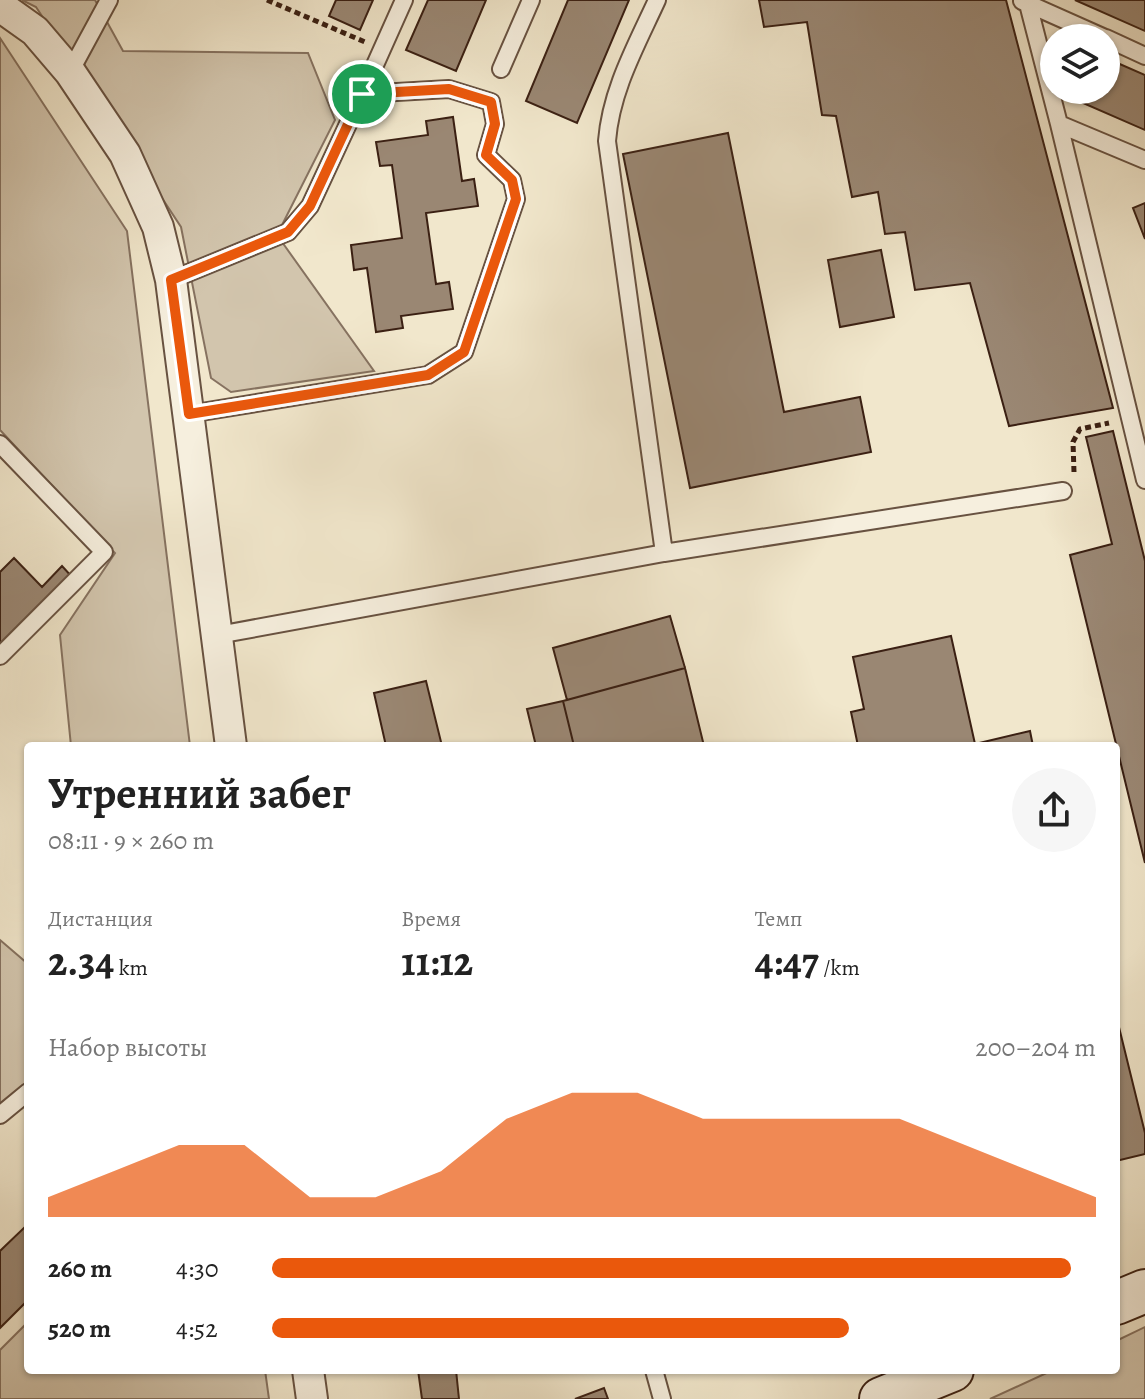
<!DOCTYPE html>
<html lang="ru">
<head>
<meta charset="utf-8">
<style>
	body { margin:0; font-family:Alegreya,serif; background:#f6f6f6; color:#222; height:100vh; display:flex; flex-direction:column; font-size:30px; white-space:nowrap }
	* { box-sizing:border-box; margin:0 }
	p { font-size:26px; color:#767676 }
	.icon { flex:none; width:44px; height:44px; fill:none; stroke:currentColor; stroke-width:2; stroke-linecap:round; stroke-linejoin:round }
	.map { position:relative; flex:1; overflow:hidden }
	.drawer { position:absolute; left:24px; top:742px; width:1096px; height:632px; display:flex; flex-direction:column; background:#fff; border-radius:8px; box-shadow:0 2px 6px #0004 }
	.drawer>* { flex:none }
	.tools { position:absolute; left:1040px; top:24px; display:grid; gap:16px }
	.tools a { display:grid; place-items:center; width:80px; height:80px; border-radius:50%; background:#fff; box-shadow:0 2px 6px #0004; font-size:40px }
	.pin { position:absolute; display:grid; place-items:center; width:68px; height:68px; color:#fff; margin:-34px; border:4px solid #fff; border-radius:50%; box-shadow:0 2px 8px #0007 }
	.round { display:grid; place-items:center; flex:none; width:84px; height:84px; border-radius:42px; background:#f6f6f6 }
	.head { display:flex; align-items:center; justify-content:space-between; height:136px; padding:0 24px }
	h1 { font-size:44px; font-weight:700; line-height:60px }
	.figures { display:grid; grid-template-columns:repeat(3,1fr); gap:12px; height:136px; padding:8px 24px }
	.figures div { display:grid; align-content:center }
	.figures b { font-size:40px; font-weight:700 }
	.figures small { font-size:22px; font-weight:400 }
	.figures p { font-size:22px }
	.chart { height:224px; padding:16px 24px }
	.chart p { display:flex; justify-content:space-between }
	.chart svg { width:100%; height:144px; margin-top:8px; fill:#ea580c; opacity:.7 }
	ul { padding:0 24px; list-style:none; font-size:26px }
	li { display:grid; grid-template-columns:128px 96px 1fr; align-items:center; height:60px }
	li i { height:20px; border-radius:10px; background:#ea580c }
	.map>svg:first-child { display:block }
</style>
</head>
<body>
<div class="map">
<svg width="1145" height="1399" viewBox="0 0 1145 1399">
	<rect width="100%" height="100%" fill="#f1e7cc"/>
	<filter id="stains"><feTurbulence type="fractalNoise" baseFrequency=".0025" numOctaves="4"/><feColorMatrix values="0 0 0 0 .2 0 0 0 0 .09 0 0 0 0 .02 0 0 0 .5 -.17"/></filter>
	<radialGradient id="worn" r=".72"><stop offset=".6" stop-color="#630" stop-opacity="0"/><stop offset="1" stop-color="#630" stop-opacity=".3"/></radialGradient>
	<path fill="#d2c5ad" stroke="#867260" stroke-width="2" d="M22,0h73l28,51 185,2 27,67 -58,115 97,136 -143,21 -20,-14 -30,-151 -145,-220z
		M0,38l127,193 63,515h-119l-11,-111 55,-82 -115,-123z
		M0,940l28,24v133l-28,23z
		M28,1322v48h237l4,29h-269v-49z
		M1145,1327v72h-155l63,-29h63v-29z"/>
	<path fill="#9a8773" stroke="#3b2013" stroke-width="2" d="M336,0h37l-13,30 -31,-14z
		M428,0h58l-30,71 -50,-21z
		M568,0h61l-52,123 -51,-22z
		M759,0h247l107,408 -104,18 -39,-143 -55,7 -10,-58 -20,2 -7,-42 -26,5 -16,-81 -14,-1 -15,-93 -43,5z
		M1075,0h70v31z
		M1106,58l39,17v55l-62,-27 6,-13h17z
		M453,117l9,64 12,-2 4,27 -52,7 10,71 13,-2 4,27 -52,7 2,12 -27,4 -9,-64 -13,2 -3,-25 51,-7 -10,-73 -12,1 -4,-24 52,-7 -2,-14z
		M728,133l56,279 76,-15 11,55 -181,36 -67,-334z
		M1145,203v36l-12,-31z
		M881,250l13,67 -54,10 -12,-67z
		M1113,431l32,130v302l-75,-308 42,-11 -26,-107z
		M14,558l28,29 20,-21 11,12 -73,71v-77z
		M670,616l15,52 -118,32 -14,-52z
		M951,636l24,108 55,-13 3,15h-175l-7,-34 13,-3 -11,-52z
		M685,668l19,78h-130l-11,-45z
		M426,681l16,65h-56l-12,-53z
		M563,701l11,45h-38l-9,-37z
		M1116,1015l29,118v21l-29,7z
		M28,1224v76l-28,28v-77z
		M418,1370h38l3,29h-37z
		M604,1388l4,11h-33z"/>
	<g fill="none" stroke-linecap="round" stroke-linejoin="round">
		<g stroke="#685241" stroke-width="20">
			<path id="lane" d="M657,0c-21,46 -46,90 -50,141l57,412
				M1027,0l32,124 86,356
				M1022,1l83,37
				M1106,38l39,18
				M501,69l30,-69
				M70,72l39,-72
				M362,94l42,-94
				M1059,124l86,36
				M171,280l117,-48 22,-26 52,-112 87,-5 42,13 4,22 -9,31 26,25 4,19 -52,153 -36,23 -239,39
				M0,444l104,108 -104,104
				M218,635l446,-82 399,-62
				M0,1115l28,-23
				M654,1370l8,29"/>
		</g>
		<g stroke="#685241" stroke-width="34">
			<path id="street" d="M0,6l35,25 35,41 55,82 33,73 13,53 60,466
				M308,1370l4,29"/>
		</g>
		<g stroke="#3b2013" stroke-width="46">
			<path id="secondary" d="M1116,1303l29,-12
				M881,1399l71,-29"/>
		</g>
		<path stroke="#3b2013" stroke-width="5" stroke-dasharray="6 4" stroke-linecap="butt" d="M267,0l98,42
			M1074,472l-1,-30 7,-13 29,-6"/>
		<use href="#lane" stroke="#f6efde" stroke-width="16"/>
		<use href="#street" stroke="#f6efde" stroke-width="30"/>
		<use href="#secondary" stroke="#f6efde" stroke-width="42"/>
	</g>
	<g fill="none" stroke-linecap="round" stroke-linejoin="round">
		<g stroke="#fff" stroke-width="16">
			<path id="route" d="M449,89l42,13 4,22 -9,31 26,25 4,19 -52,153 -36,23 -239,39 -18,-134 117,-48 22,-26 52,-112z"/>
		</g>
		<use href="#route" stroke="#ea580c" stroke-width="10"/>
	</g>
	<rect width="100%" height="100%" filter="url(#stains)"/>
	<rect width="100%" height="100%" fill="url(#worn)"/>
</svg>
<div class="tools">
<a><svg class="icon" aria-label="layers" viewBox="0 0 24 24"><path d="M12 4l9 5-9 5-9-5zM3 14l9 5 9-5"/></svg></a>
</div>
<div class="pin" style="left:362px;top:94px;background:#1e9e55"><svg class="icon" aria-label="arrive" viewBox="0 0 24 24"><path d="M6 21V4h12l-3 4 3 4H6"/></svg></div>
<section class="drawer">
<div class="head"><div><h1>Утренний забег</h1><p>08:11 · 9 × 260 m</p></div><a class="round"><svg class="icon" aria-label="share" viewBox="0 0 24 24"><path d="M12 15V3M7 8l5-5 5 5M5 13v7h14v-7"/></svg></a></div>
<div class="figures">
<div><p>Дистанция</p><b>2.34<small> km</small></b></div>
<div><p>Время</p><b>11:12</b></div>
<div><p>Темп</p><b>4:47<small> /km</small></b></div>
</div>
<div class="chart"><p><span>Набор высоты</span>200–204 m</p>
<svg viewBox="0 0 160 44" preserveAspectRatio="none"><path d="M0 44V38L10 30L20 22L30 22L40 38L50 38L60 30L70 14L80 6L90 6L100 14L110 14L120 14L130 14L140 22L150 30L160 38V44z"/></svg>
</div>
<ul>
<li><b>260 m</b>4:30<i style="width:97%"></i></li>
<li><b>520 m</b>4:52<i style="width:70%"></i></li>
</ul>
</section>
</div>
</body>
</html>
